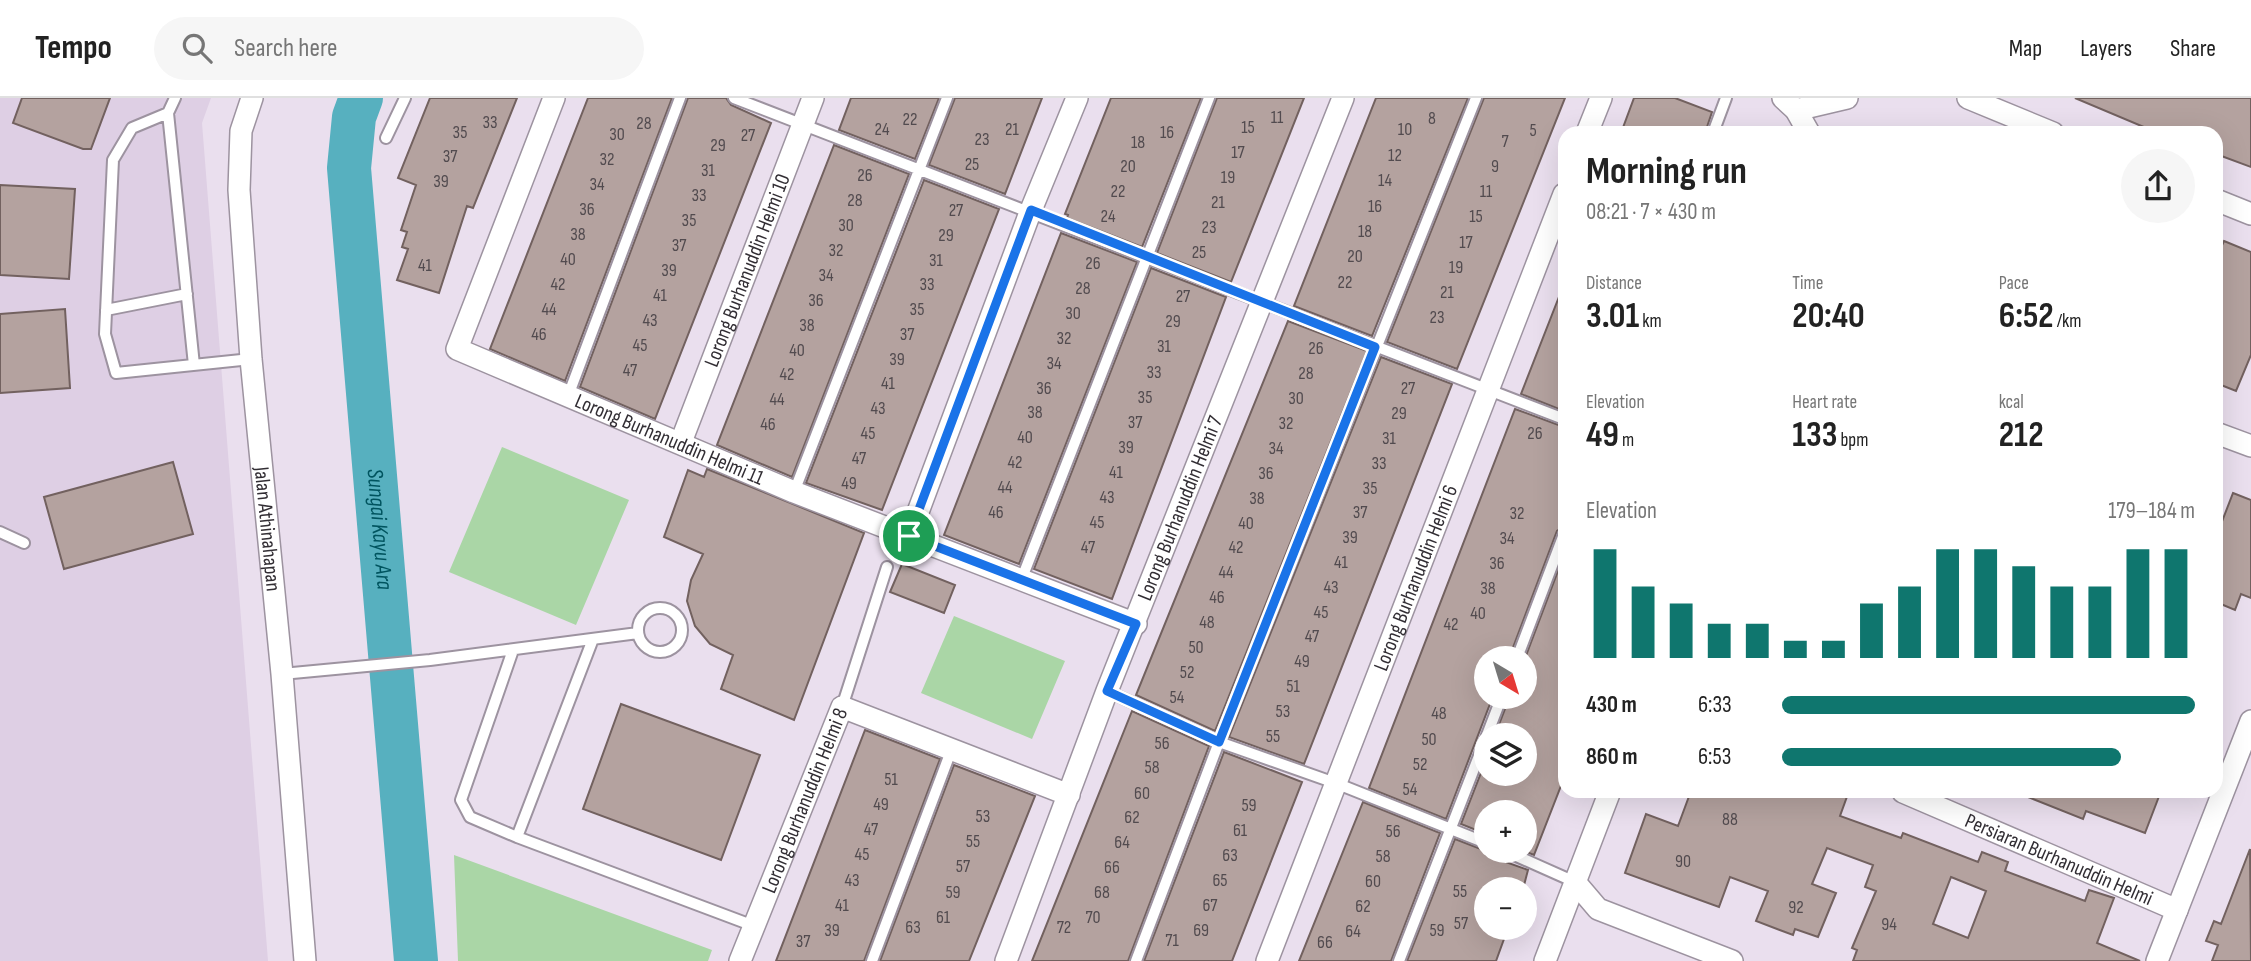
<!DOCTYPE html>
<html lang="en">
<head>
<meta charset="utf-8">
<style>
	body { margin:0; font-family:"Sofia Sans Condensed",sans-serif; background:#f6f6f6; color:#222; height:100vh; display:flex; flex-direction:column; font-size:26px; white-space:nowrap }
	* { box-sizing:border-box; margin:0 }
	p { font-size:23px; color:#767676 }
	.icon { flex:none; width:38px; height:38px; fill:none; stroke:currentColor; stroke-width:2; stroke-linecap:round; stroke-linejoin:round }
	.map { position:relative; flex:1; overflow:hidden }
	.drawer { position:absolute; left:1558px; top:28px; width:665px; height:672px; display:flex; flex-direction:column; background:#fff; border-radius:21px; box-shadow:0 7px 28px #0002 }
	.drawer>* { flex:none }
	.needle { width:46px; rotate:142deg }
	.tools { position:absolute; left:1474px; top:548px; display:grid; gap:14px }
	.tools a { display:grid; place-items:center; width:63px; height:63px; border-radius:50%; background:#fff; box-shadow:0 7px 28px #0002; font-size:35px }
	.pin { position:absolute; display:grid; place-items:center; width:60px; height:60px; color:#fff; margin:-30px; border:4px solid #fff; border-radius:50%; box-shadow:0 2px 7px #0007 }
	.round { display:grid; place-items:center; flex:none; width:74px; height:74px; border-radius:37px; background:#f6f6f6 }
	.summary { display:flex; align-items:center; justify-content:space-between; height:119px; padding:0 28px }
	h1 { font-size:38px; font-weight:700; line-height:52px }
	.stats { display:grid; grid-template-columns:repeat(3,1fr); gap:10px; height:119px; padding:7px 28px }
	.stats div { display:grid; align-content:center }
	.stats b { font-size:35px; font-weight:700 }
	.stats small { font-size:19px; font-weight:400 }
	.stats p { font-size:19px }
	.chart { height:196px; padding:14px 28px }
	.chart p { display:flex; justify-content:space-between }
	.chart svg { width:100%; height:126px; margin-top:7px; stroke:#0f766e; stroke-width:6 }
	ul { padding:0 28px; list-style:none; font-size:23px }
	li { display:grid; grid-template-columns:112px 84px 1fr; align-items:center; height:52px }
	li i { height:18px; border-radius:9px; background:#0f766e }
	header { display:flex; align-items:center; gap:42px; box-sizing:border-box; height:98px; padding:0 35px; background:#fff; border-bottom:2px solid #e0e0e0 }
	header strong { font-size:33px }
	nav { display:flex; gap:38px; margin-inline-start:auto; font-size:24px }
	.search { width:490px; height:63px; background:#f6f6f6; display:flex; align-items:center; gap:18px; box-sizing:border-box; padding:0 24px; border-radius:38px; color:#767676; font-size:26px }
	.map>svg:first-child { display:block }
</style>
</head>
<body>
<header>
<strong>Tempo</strong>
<div class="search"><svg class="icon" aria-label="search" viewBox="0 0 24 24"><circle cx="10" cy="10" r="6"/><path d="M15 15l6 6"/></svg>Search here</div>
<nav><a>Map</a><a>Layers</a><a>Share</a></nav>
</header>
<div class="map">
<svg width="2251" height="863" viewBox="0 0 2251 863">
	<rect width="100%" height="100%" fill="#eadfee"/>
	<path fill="#decfe4" d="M0,0h211l-9,25 66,838h-268z"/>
	<path fill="#aad6a6" d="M502,349l127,53 -53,125 -127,-53z
		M954,518l111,45 -33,78 -111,-46z
		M454,757l258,95 -4,11h-250z"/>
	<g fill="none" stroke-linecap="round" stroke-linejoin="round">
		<path stroke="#57b0bf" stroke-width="44" id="s1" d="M361,0l-7,19 -5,51 67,793"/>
	</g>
	<path fill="#b4a29f" stroke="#72615f" stroke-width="2" fill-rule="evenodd" d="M22,0h88l-19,51h-8l-70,-26z
		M430,0h87l-44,110 -6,-2 -28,87 -42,-13 11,-31 -6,-2 5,-15 -6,-2 15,-45 -18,-7z
		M588,0h84l-107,283 -75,-32z
		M688,0h38l5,7 40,18 -116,296 -75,-32z
		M851,0h88l-24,61 -76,-29z
		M955,0h87l-37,96 -76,-29z
		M1111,0h90l-59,149 -75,-29 1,-3 -3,-1z
		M1217,0h87l-73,184 -74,-29z
		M1376,0h92l-96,238 -78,-30z
		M1484,0h81l-108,271 -70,-27z
		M1634,0h41l37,14 -7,21h-84z
		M2075,0h176v69l-35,-13v-21h-58z
		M834,47l75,29 -117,303 -75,-32z
		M924,82l75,29 -117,301 -76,-27z
		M0,87l75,4 -6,90 -69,-4z
		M1061,135l76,29 -118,302 -75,-29z
		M2224,143l27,11v103l-15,36 -20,-8v-125z
		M1151,170l75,29 -114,302 -78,-30z
		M1564,186v127l-43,-17z
		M65,211l5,79 -70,5v-79z
		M1288,223l79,30 -152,380 -79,-36z
		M1381,259l71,27 -148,380 -75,-27z
		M1515,311l49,18v99l-7,5 -48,127h-23v38h7l-47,123 -77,-31z
		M173,364l20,72 -129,35 -20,-72z
		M707,371l157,64 -70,187 -73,-31 12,-34 -23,-11 -15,-18 -8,-25 4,-21 12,-26 -39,-17 24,-67 16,7z
		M2233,395l18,7v98l-10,-4 -6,16 -19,-8v-65z
		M1564,457v223l-30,77 -10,-4v-39h-38v22l-25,-10 25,-64v14h38v-39h-29l15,-39h14v-35z
		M902,466l53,21 -11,28 -54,-21z
		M621,606l139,51 -39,105 -138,-51z
		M1132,613l77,35 -81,215h-96z
		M865,632l75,29 -76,202h-88z
		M1224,654l78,30 -70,179h-88z
		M954,667l81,31 -66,165h-89z
		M1691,693h158l-9,25 61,22 2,-5 75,29 4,-10 26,10 -3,9 80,30 4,-11 25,8 -17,45 43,18h-287l4,-11 -5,-2 24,-57 -11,-4 8,-22 -46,-17 -15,36 24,9 -18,44 -23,-8 -2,6 -37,-14 12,-30 -38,-14 -11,30 -94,-34 21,-59 32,12zM1951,779l35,14 -18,47 -35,-14z
		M2013,693h148l-16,42 -59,-22 -3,8z
		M1363,704l77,31 -49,128h-92z
		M1455,741l31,12v4l42,15 -5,19h-37v39h22l-12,33h-89z
		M2250,751l1,112h-39l6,-16 -12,-4 8,-20 7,3z"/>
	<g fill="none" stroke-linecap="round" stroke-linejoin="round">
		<g stroke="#9d93a0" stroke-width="14">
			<path id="lane" d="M175,0l-7,15 -36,15 -19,32 -8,174 11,39 135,-14
				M734,0l830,321
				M168,15l26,252
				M1713,35l13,-35
				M386,40l19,-40
				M106,212l81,-16
				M568,298l112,-298
				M794,394l153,-394
				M0,434l24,11
				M1022,480l187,-480
				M638 532a22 22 0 1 1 44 0a22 22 0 1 1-44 0Z
				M593,541l-76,198 237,89
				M513,552l-52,150 9,17 47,20
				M1517,560l47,-124
				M282,576l148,-14 208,-27
				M1107,593l112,51 119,42 148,59
				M842,609l45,-140
				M1487,637l15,-39
				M1503,752l72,32
				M872,863l79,-210
				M1136,863l83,-219 257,-644
				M1399,863l87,-223"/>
		</g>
		<g stroke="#9d93a0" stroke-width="24">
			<g id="street">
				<path id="s2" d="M252,0l-11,33 -2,59 12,169 31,315 23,287"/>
				<path id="s3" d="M554,0l-97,251 337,143 342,132"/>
				<path d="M1783,0l13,12 13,23"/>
				<path d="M1968,0l85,35"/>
				<path d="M1796,12l51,-12"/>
				<path d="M1587,35l14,-35"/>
				<path d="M2216,102l35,14"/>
				<path d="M2216,335l35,13"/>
				<path id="s4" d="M681,344l132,-344"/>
				<path d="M909,438l122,-326 46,-112"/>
				<path id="s5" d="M1903,694l274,118"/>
				<path d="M1575,784l23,27 134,52"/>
				<path id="s6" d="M740,863l102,-254 227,88"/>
				<path id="s7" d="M1006,863l101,-270 236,-593"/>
				<path id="s8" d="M1267,863l297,-767"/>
				<path d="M1545,863l65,-170"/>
				<path d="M2157,863l94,-240"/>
			</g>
		</g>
		<use href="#lane" stroke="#fff" stroke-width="10"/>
		<use href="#street" stroke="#fff" stroke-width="21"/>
	</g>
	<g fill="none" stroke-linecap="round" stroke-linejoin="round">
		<g stroke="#fff" stroke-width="14">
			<path id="route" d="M1031,112l344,137 -156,395 -112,-51 29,-67 -227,-88z"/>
		</g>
		<use href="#route" stroke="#1a73e8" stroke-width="9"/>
	</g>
	<g text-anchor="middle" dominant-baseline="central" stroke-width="5" stroke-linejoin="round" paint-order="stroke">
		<g font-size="18" fill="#524b4f">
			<text x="1277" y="19">11</text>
			<text x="1432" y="20">8</text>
			<text x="910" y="21">22</text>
			<text x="490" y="24">33</text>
			<text x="644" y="25">28</text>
			<text x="1248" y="29">15</text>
			<text x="882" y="31">24</text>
			<text x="1012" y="31">21</text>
			<text x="1405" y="31">10</text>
			<text x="1533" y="32">5</text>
			<text x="460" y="34">35</text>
			<text x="1167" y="34">16</text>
			<text x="617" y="36">30</text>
			<text x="748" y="37">27</text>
			<text x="982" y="41">23</text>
			<text x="1505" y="43">7</text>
			<text x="1138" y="44">18</text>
			<text x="718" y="47">29</text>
			<text x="1238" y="54">17</text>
			<text x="1395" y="57">12</text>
			<text x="450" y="58">37</text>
			<text x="607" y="61">32</text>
			<text x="972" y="66">25</text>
			<text x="1128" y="68">20</text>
			<text x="1495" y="68">9</text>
			<text x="708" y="72">31</text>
			<text x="865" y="77">26</text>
			<text x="1228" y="79">19</text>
			<text x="1385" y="82">14</text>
			<text x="441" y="83">39</text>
			<text x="597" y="86">34</text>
			<text x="1118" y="93">22</text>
			<text x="1486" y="93">11</text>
			<text x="699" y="97">33</text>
			<text x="855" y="102">28</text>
			<text x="1218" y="104">21</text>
			<text x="1375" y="108">16</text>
			<text x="587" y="111">36</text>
			<text x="956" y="112">27</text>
			<text x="1108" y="118">24</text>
			<text x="1476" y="118">15</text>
			<text x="689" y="122">35</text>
			<text x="846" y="127">30</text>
			<text x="1209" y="129">23</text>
			<text x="1365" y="133">18</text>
			<text x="578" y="136">38</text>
			<text x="946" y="137">29</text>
			<text x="1466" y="144">17</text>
			<text x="679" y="147">37</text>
			<text x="836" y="152">32</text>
			<text x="1199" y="154">25</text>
			<text x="1355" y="158">20</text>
			<text x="568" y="161">40</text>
			<text x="936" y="162">31</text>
			<text x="1093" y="165">26</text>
			<text x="425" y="167">41</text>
			<text x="1456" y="169">19</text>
			<text x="669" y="172">39</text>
			<text x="826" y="177">34</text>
			<text x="1345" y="184">22</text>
			<text x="558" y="186">42</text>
			<text x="927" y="186">33</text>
			<text x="1083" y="190">28</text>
			<text x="1447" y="194">21</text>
			<text x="660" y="197">41</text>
			<text x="1183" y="198">27</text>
			<text x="816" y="202">36</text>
			<text x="549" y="211">44</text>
			<text x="917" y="211">35</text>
			<text x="1073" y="215">30</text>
			<text x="1437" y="219">23</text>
			<text x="650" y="222">43</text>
			<text x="1173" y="223">29</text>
			<text x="807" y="227">38</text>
			<text x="539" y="236">46</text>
			<text x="907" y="236">37</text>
			<text x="1064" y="240">32</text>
			<text x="640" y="247">45</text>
			<text x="1164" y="248">31</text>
			<text x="1316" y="250">26</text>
			<text x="797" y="252">40</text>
			<text x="897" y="261">39</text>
			<text x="1054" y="265">34</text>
			<text x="630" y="272">47</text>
			<text x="1154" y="274">33</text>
			<text x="1306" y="275">28</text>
			<text x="787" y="276">42</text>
			<text x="888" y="285">41</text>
			<text x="1044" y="290">36</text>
			<text x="1408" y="290">27</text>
			<text x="1145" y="299">35</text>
			<text x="1296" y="300">30</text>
			<text x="777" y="301">44</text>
			<text x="878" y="310">43</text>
			<text x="1035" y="314">38</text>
			<text x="1399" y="315">29</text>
			<text x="1135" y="324">37</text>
			<text x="1286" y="325">32</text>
			<text x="768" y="326">46</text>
			<text x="868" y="335">45</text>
			<text x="1535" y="335">26</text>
			<text x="1025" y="339">40</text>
			<text x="1389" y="340">31</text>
			<text x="1126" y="349">39</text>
			<text x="1276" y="350">34</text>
			<text x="859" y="360">47</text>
			<text x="1015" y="364">42</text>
			<text x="1379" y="365">33</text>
			<text x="1116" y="374">41</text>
			<text x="1266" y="375">36</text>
			<text x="849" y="385">49</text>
			<text x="1005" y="389">44</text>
			<text x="1370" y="390">35</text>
			<text x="1107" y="399">43</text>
			<text x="1257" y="400">38</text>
			<text x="996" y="414">46</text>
			<text x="1360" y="414">37</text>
			<text x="1517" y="415">32</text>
			<text x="1097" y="424">45</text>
			<text x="1246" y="425">40</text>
			<text x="1350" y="439">39</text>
			<text x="1507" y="440">34</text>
			<text x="1088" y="449">47</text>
			<text x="1236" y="449">42</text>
			<text x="1341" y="464">41</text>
			<text x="1497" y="465">36</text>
			<text x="1226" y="474">44</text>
			<text x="1331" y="489">43</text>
			<text x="1488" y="490">38</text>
			<text x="1217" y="499">46</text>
			<text x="1321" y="514">45</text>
			<text x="1478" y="515">40</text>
			<text x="1207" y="524">48</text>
			<text x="1451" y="526">42</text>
			<text x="1312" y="538">47</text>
			<text x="1196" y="549">50</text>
			<text x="1302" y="563">49</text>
			<text x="1187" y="574">52</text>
			<text x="1293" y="588">51</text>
			<text x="1177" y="599">54</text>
			<text x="1283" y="613">53</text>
			<text x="1439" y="615">48</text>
			<text x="1273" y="638">55</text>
			<text x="1429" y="641">50</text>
			<text x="1162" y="645">56</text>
			<text x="1420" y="666">52</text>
			<text x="1152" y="669">58</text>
			<text x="891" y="681">51</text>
			<text x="1410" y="691">54</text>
			<text x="1142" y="695">60</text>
			<text x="881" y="706">49</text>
			<text x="1249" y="707">59</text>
			<text x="983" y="718">53</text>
			<text x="1132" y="719">62</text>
			<text x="1730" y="721">88</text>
			<text x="871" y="731">47</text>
			<text x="1240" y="732">61</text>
			<text x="1393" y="733">56</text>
			<text x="973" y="743">55</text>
			<text x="1122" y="744">64</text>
			<text x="862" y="756">45</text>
			<text x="1230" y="757">63</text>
			<text x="1383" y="758">58</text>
			<text x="1683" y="763">90</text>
			<text x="963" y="768">57</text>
			<text x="1112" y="769">66</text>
			<text x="852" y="782">43</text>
			<text x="1220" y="782">65</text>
			<text x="1373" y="783">60</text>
			<text x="1460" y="793">55</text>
			<text x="953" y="794">59</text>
			<text x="1102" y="794">68</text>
			<text x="842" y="807">41</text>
			<text x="1210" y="807">67</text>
			<text x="1363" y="808">62</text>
			<text x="1796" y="809">92</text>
			<text x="943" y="819">61</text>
			<text x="1093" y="819">70</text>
			<text x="1461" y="825">57</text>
			<text x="1889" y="826">94</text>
			<text x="913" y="829">63</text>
			<text x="1064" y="829">72</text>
			<text x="832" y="832">39</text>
			<text x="1201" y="832">69</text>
			<text x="1437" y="832">59</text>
			<text x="1353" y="833">64</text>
			<text x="1172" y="842">71</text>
			<text x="803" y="843">37</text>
			<text x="1325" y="844">66</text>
		</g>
		<g font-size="21" fill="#322e34" stroke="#fff">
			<text stroke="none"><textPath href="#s4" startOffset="184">Lorong Burhanuddin Helmi 10</textPath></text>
			<text stroke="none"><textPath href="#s3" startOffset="500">Lorong Burhanuddin Helmi 11</textPath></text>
			<text stroke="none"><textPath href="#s7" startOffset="485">Lorong Burhanuddin Helmi 7</textPath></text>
			<text stroke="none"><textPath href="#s2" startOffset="434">Jalan Athinahapan</textPath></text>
			<text stroke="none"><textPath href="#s8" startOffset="411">Lorong Burhanuddin Helmi 6</textPath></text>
			<text stroke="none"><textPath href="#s6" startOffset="173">Lorong Burhanuddin Helmi 8</textPath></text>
			<text stroke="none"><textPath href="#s5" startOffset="170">Persiaran Burhanuddin Helmi</textPath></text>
		</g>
		<g font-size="23" font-style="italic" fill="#00545f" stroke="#fff">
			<text stroke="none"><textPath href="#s1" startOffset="434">Sungai Kayu Ara</textPath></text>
		</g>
	</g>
</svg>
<div class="tools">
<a><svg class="needle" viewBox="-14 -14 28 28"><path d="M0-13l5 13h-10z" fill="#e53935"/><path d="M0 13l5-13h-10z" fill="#767676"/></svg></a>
<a><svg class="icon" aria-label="layers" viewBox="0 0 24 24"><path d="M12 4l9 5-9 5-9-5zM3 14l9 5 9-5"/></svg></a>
<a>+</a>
<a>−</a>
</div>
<div class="pin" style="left:909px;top:438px;background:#1e9e55"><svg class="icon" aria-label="arrive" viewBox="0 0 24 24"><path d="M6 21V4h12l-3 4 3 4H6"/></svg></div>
<section class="drawer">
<div class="summary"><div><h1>Morning run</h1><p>08:21 · 7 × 430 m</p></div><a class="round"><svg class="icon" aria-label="share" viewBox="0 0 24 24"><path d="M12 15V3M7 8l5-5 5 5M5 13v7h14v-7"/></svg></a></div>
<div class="stats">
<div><p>Distance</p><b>3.01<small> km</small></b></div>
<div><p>Time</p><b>20:40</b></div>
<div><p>Pace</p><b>6:52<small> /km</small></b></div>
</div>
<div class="stats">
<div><p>Elevation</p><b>49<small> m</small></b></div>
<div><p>Heart rate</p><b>133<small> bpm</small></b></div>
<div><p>kcal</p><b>212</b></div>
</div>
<div class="chart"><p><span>Elevation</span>179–184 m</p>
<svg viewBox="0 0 160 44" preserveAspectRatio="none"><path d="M5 44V6M15 44V19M25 44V25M35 44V32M45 44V32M55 44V38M65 44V38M75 44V25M85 44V19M95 44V6M105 44V6M115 44V12M125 44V19M135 44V19M145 44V6M155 44V6"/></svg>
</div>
<ul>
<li><b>430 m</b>6:33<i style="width:100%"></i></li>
<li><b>860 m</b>6:53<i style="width:82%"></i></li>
</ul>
</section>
</div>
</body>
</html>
